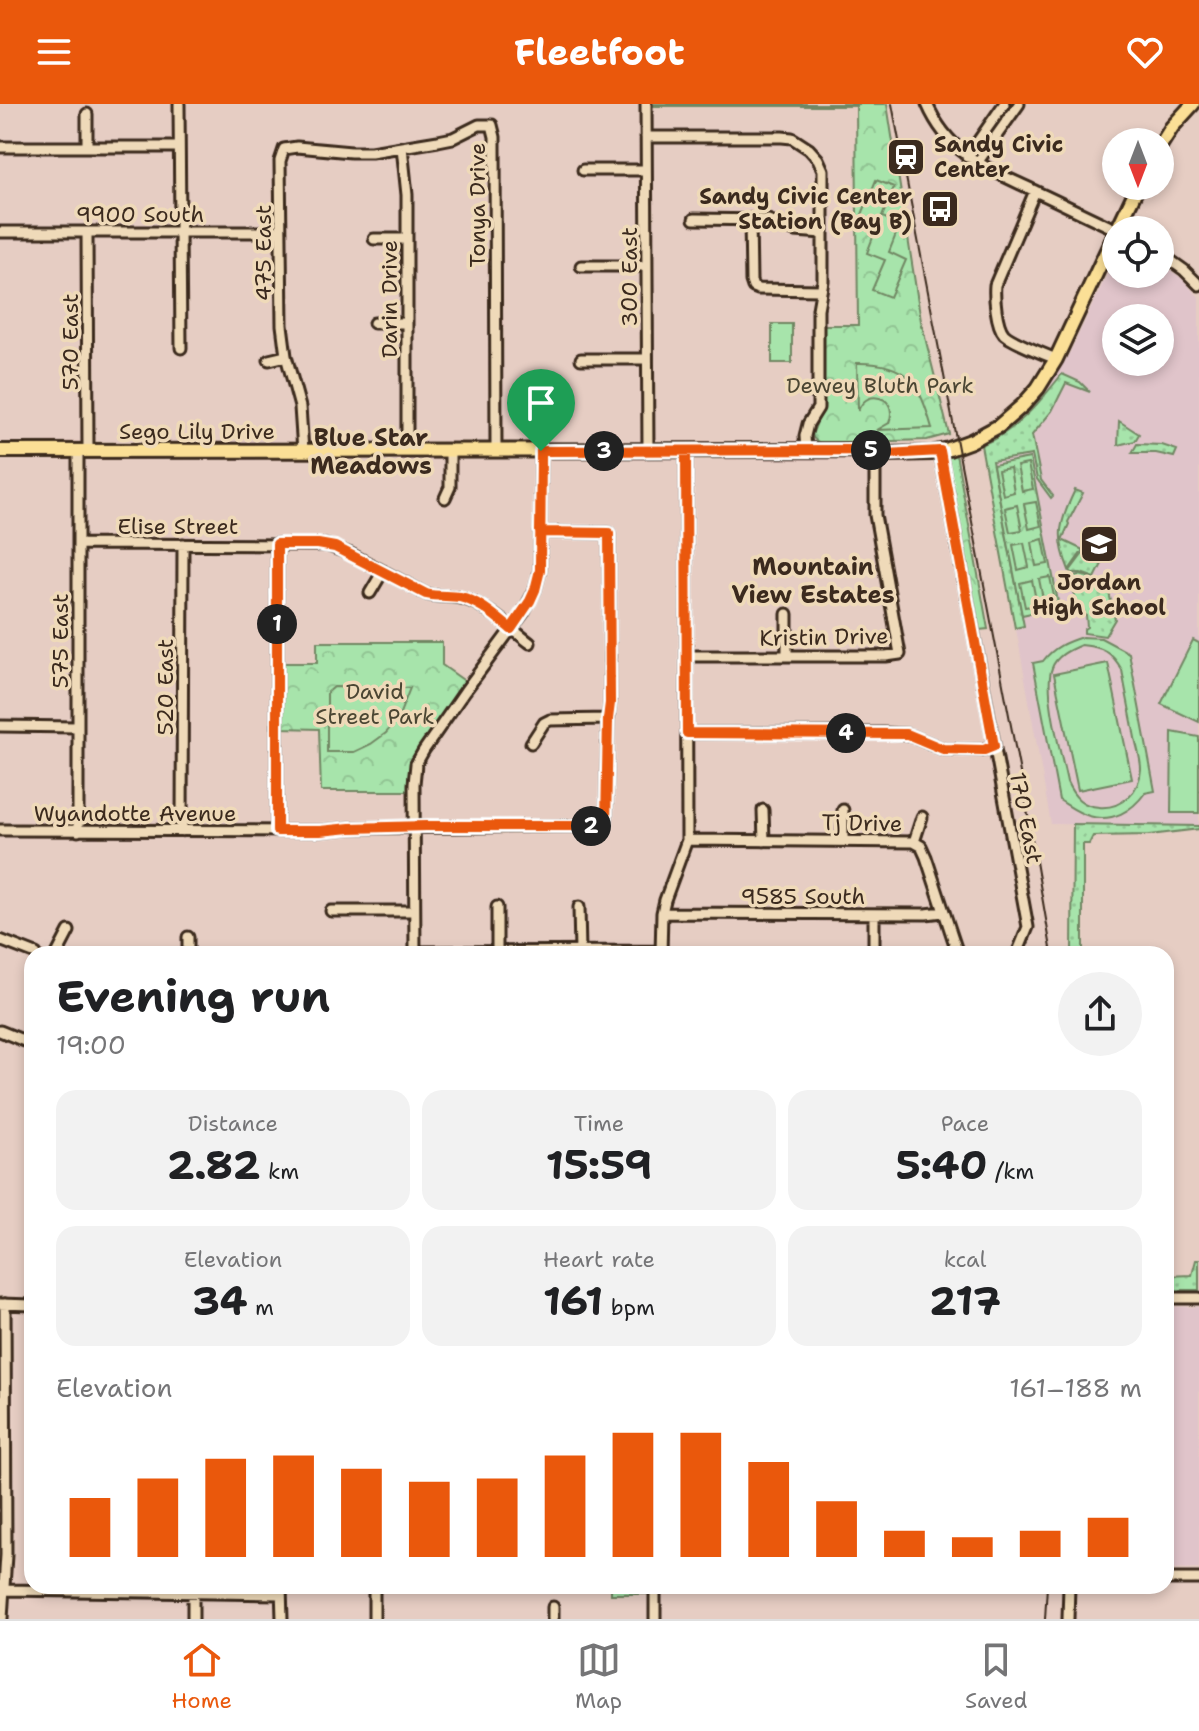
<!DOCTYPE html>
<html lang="en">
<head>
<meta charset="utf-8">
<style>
	body { margin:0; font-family:"Shantell Sans",sans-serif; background:#f2f2f2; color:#202124; height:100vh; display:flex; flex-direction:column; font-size:30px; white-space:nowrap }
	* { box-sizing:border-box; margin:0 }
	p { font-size:26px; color:#757577 }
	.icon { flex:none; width:44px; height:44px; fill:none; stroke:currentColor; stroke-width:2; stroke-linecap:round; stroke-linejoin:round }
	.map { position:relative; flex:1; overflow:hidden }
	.panel { position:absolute; left:24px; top:842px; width:1150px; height:648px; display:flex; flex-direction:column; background:#fff; border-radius:24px; box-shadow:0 4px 12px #0003 }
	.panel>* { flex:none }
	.needle { width:52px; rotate:180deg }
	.controls { position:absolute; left:1102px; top:24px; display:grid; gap:16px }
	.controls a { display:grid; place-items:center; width:72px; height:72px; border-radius:50%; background:#fff; box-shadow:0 4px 12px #0003; font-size:40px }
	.pin { position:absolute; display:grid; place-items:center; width:68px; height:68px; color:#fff; margin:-82px -34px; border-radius:50% 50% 50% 0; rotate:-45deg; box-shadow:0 0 8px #0007 }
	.pin .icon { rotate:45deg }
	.km { position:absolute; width:40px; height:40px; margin:-20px; border-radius:50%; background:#222; color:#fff; font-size:22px; line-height:40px; text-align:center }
	.round { display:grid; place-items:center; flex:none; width:84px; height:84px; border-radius:42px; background:#f2f2f2 }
	.headline { display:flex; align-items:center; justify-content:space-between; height:136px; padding:0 32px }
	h1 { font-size:44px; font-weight:700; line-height:60px }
	.figures { display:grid; grid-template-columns:repeat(3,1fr); gap:12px; height:136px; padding:8px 32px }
	.figures div { display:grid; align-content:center; border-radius:20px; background:#f2f2f2; text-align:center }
	.figures b { font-size:40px; font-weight:700 }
	.figures small { font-size:22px; font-weight:400 }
	.figures p { font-size:22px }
	.chart { height:224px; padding:16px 32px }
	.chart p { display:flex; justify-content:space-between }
	.chart svg { width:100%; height:144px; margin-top:8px; stroke:#ea580c; stroke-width:6 }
	header { display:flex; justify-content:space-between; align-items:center; height:104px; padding:0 32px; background:#ea580c; color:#fff; font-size:36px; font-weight:700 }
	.dock { display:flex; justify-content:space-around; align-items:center; height:112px; border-top:2px solid #e0e0e0; background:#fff; font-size:22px; color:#757577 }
	.dock a { display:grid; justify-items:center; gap:4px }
	.dock .selected { color:#ea580c }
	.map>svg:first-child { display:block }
</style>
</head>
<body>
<header><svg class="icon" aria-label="menu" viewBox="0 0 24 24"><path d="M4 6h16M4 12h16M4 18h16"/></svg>Fleetfoot<svg class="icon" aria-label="heart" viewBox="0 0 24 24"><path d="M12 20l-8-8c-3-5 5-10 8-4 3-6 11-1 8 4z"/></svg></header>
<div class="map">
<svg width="1199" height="1515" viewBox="0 0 1199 1515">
	<defs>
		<pattern id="grass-dots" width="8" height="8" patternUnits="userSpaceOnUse" patternTransform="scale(2)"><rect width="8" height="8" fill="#a7e4ab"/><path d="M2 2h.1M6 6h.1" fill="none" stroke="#91c493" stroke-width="1.8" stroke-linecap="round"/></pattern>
		<pattern id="park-crowns" width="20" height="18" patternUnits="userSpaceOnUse" patternTransform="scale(2)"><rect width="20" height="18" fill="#a7e4ab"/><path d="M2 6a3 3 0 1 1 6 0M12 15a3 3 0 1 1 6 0" fill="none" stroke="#91c493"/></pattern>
	</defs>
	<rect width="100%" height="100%" fill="#e6cdc3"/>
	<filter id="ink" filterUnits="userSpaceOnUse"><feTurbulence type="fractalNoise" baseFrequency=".0125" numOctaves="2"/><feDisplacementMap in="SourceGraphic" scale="16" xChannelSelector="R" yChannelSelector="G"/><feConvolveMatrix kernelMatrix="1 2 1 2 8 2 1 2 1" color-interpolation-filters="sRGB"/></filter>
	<g filter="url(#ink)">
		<path fill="#e0c4ca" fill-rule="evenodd" d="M1116,152v18h44v-11l21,15 18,19v529l-148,-2 -32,-179 -39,-203 19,-9 18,-13 16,-14 13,-16 23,-36zM1116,214h44v44h-44z
			M1166,1203h33v262l-33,1z"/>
		<path fill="url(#grass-dots)" stroke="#718764" stroke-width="2" d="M1062,270l18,8 10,10 -24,-9 -14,28 -20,24 9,45 12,16 -2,2 -14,-19 -5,-24 -40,6 32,165 -9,2 -34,-183c35,-13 59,-43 81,-71z
			M1119,317l20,13 -4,7 -17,4z
			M1137,340l25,1 15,5 -3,7 -18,-4h-24z
			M1075,386l8,3 -15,29 1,2 -7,16 21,10 -14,20c-14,-34 -9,-49 6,-80z
			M1085,447l17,8 1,3 -8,16 -14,-5h-9l-2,-2z
			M1080,471l8,2 20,11 7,31 -10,17 -21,-3v-4l3,-2 -1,-12h-3l-1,-4 -4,-2 -7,-30 1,-3z
			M1073,720l126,2v3l-49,6 -57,1 -4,8h-6v110l-11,-1z
			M1196,1156h3v30h-33v-14l26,-1z
			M611,1482h36v8h-36z"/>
		<path fill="url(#park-crowns)" stroke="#718764" stroke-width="2" d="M652,0h235l34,217 28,113 -22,6 -103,3c-6,0 -10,-2 -12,-8l12,-31v-79h34l-2,-219h-204z
			M956,350l32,175 -9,1 -32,-171 4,-4z
			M1030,354l29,149 -37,8 -29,-150z
			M317,538h125v23l24,17 -53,75 -4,16 -1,18h-87l-2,-62 -37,-1 -1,-65h36z"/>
		<path fill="#a7e4ab" stroke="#718764" stroke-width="2" fill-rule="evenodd" d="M876,76l18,7 -12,30 18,7 -11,28 17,8 -16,37 -18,-7 13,-30 -18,-7 11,-29 -17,-7z
			M772,220h20v39h-20z
			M857,259c51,-1 62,20 75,65l-55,2 12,-7c3,-8 3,-17 -4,-23 -12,-6 -22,-2 -27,11z
			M1028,360l5,25 -11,2 -5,-25z
			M1010,364l4,24 -11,3 -5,-25z
			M1036,398l5,24 -12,3 -5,-25z
			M1017,401l5,25 -12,2 -5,-24z
			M1043,435l5,25 -12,2 -4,-24z
			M1024,439l5,24 -11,3 -5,-25z
			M1050,473l5,24 -11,3 -5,-25z
			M1032,476l5,25 -12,2 -5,-24z
			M1082,533l19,1 28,15 26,138 -10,2c-13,18 -33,30 -56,23 -11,-3 -20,-10 -30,-16l-26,-137 10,-2c11,-14 23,-19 39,-24zM1081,541c22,2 30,6 41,25 4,23 9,46 13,68 2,10 6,21 6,31 -1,23 -20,40 -42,38 -17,-1 -25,-10 -32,-25 -5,-25 -24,-92 -15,-114 4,-12 17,-18 29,-23z
			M1193,536l6,3v79l-38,-18z
			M1108,559l24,116 -54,11 -24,-116z
			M334,583l76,1 -12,30 -12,15 -15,11 -17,8h-27v-59z
			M1172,628l27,5v76h-28z"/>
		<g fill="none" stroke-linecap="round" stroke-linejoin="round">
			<g stroke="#3b2a1e" stroke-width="15">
				<path id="minor" d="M179,0l2,244
					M646,0l2,347
					M927,0c22,51 60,64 106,86 28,13 56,27 84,40
					M87,10v33
					M646,33h136l10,1 17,11 9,10 5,11v111l-5,28v99l-10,16 -3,12 1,15
					M0,43h179
					M402,43l5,48v256
					M967,53l37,-53
					M977,59l42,-59
					M583,66h63
					M1035,87l-40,94c-1,11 1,40 9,49 8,8 40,20 52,25
					M694,115l74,1 27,11 28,2
					M750,115l1,62 2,6 5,2 63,1
					M0,128h281
					M87,128l1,219
					M374,135h33
					M1160,149l24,17 15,15
					M581,162h66
					M374,219h33
					M581,255h66
					M269,256l17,-4
					M78,347v380
					M303,347l-3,-44 -14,-51 -4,-31 -2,-164 4,-12 13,-2 54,5h20l67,-11 15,-3 26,-13h13l3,12 1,314
					M940,347l88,476 -11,27
					M445,394l5,-11v-36
					M79,440l247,1 25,9 75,40c13,4 26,1 39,5 19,5 48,31 65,44
					M370,489l13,-22
					M787,510v41
					M687,552h199l14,-2 -25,-139v-65
					M0,622l77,1
					M687,629h196l24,1 36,15 41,1 10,-4
					M531,639l13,-20 6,-3 58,-1
					M763,706l1,31
					M0,726l320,1 30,-3 244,-2 12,-2 2,-105 2,-16 -1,-170 -69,-1
					M182,727l1,-287
					M277,727v-287
					M687,736l227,2 7,4 5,11 32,97
					M843,737v-31
					M914,738l8,-25
					M579,803l1,44
					M331,807h82
					M662,809l264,1 17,-2
					M188,833v17
					M0,836l36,14
					M414,848l247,-1
					M497,848v-45
					M57,850l12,-23
					M415,850l-1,-170 2,-20 8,-14 41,-59 58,-78 12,-23 5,-20 1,-119
					M661,850l1,-41 3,-13 22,-60 -1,-389
					M874,850v-40
					M0,927l32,13
					M1166,1194h33
					M0,1200l32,1
					M1166,1475h33
					M281,1482l1,33
					M5,1486l276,4
					M2,1515l4,-64 -1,-251
					M193,1515v-27
					M374,1515v-33
					M553,1515v-12
					M655,1515v-33
					M1068,1515l1,-33"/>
			</g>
			<g stroke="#3b2a1e" stroke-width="18">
				<path id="major" d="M1160,42l12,-19 21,-23
					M1117,126l21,-44
					M0,347l875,-1 12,4 45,-1 17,-4 22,-8 28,-15 24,-21 15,-17 18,-29 60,-128"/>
			</g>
			<use href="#minor" stroke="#efdab9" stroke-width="9"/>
			<use href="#major" stroke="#fbdf96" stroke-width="12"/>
			<path stroke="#3b2a1e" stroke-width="2" d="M892,0l134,700 26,150
				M1045,1515l2,-33"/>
		</g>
	</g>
	<g fill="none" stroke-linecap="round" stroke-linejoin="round" filter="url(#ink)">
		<g stroke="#fff" stroke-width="16">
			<path id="route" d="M541,347l-1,119 -5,20 -5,11 -19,28c-15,-12 -32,-28 -51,-32 -12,-2 -22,0 -34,-3l-91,-47 -17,-3h-41v287h43l30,-3 76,-2h168l12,-2 2,-105 2,-16 -1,-170 -69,-1 1,-72v-9h145l1,282 220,1 36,15 41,1 10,-4 -54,-295 -53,3 -12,-4 -334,1"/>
		</g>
		<use href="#route" stroke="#ea580c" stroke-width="10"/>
	</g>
	<defs>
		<g id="station-square" transform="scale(2)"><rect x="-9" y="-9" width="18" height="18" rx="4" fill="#3b2a1e" stroke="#efdab9"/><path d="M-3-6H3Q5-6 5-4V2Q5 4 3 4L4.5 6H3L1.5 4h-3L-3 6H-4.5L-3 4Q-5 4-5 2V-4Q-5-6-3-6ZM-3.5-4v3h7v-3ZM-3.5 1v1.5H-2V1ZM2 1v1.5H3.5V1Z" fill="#fff"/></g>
		<g id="bus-square" transform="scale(2)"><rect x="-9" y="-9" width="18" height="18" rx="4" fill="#3b2a1e" stroke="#efdab9"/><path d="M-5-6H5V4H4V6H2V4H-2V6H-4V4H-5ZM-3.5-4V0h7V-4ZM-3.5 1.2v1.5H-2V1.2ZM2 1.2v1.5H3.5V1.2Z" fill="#fff"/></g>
		<g id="school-square" transform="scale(2)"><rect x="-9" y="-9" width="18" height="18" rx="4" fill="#3b2a1e" stroke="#efdab9"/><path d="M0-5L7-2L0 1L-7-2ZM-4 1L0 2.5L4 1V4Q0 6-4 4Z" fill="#fff"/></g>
	</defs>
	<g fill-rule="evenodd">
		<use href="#station-square" x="906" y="53"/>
		<use href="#bus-square" x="940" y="105"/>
		<use href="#school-square" x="1099" y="440"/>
	</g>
	<g text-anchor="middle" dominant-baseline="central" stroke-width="7" stroke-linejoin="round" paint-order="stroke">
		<g font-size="22" font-weight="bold" fill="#3b2a1e" stroke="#efdab9" text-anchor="start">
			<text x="934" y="40">Sandy Civic<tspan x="934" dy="25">Center</tspan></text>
			<text x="912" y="92" text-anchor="end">Sandy Civic Center<tspan x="912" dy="25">Station (Bay B)</tspan></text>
			<text x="1099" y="478" text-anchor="middle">Jordan<tspan x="1099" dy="25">High School</tspan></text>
		</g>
		<g font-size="22" fill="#3b2a1e" stroke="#efdab9">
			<text transform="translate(477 101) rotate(-90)">Tonya Drive</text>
			<text x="140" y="110">9900 South</text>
			<text transform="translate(263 149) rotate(-90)">475 East</text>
			<text transform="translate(629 173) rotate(-90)">300 East</text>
			<text transform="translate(389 195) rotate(-90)">Darin Drive</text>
			<text transform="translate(70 238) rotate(-90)">570 East</text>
			<text x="197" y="327">Sego Lily Drive</text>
			<text x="178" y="422">Elise Street</text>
			<text transform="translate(824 533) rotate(-1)">Kristin Drive</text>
			<text transform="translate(60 537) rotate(-90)">575 East</text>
			<text transform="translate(165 583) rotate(-90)">520 East</text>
			<text x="135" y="709">Wyandotte Avenue</text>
			<text transform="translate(1026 714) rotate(79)">170 East</text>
			<text transform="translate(862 719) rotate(1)">Tj Drive</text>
			<text x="803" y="792">9585 South</text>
		</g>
		<g font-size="22" fill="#4b4633" stroke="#efdab9">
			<text x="880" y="281">Dewey Bluth Park</text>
			<text x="375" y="587">David<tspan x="375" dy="25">Street Park</tspan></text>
		</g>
		<g font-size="24" font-weight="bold" fill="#3b2a1e" stroke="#efdab9">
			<text x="371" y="334">Blue Star<tspan x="371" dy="28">Meadows</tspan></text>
			<text x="813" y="463">Mountain<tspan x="813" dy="28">View Estates</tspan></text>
		</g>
	</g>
</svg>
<div class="controls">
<a><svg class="needle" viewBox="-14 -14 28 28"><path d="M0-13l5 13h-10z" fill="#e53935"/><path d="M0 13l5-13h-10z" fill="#757577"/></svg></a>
<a><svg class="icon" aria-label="locate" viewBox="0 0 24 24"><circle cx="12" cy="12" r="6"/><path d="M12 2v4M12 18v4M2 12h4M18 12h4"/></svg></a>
<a><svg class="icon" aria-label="layers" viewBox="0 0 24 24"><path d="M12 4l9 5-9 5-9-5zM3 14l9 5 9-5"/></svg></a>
</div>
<div class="pin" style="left:541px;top:347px;background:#1e9e55"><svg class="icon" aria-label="arrive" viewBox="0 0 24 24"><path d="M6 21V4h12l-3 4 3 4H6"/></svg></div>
<b class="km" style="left:277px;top:520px">1</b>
<b class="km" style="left:591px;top:722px">2</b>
<b class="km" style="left:604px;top:347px">3</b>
<b class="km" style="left:846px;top:629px">4</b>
<b class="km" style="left:871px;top:346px">5</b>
<section class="panel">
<div class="headline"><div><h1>Evening run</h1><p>19:00</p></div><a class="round"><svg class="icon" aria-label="share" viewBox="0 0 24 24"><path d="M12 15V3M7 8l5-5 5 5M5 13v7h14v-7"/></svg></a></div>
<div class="figures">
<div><p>Distance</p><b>2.82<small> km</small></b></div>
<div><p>Time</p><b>15:59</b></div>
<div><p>Pace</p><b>5:40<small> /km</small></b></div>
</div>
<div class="figures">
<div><p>Elevation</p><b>34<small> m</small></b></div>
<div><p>Heart rate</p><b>161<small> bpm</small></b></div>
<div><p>kcal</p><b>217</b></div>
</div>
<div class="chart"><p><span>Elevation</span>161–188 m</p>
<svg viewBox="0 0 160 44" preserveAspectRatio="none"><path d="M5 44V26M15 44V20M25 44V14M35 44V13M45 44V17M55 44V21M65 44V20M75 44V13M85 44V6M95 44V6M105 44V15M115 44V27M125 44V36M135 44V38M145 44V36M155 44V32"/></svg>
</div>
</section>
</div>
<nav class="dock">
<a class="selected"><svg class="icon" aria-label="home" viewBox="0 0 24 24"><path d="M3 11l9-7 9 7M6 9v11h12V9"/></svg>Home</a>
<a><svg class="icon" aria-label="map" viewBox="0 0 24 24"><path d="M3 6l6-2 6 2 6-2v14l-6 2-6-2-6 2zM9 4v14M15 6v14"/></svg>Map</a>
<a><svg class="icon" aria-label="saved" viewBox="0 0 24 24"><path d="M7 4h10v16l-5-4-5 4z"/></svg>Saved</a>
</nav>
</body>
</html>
